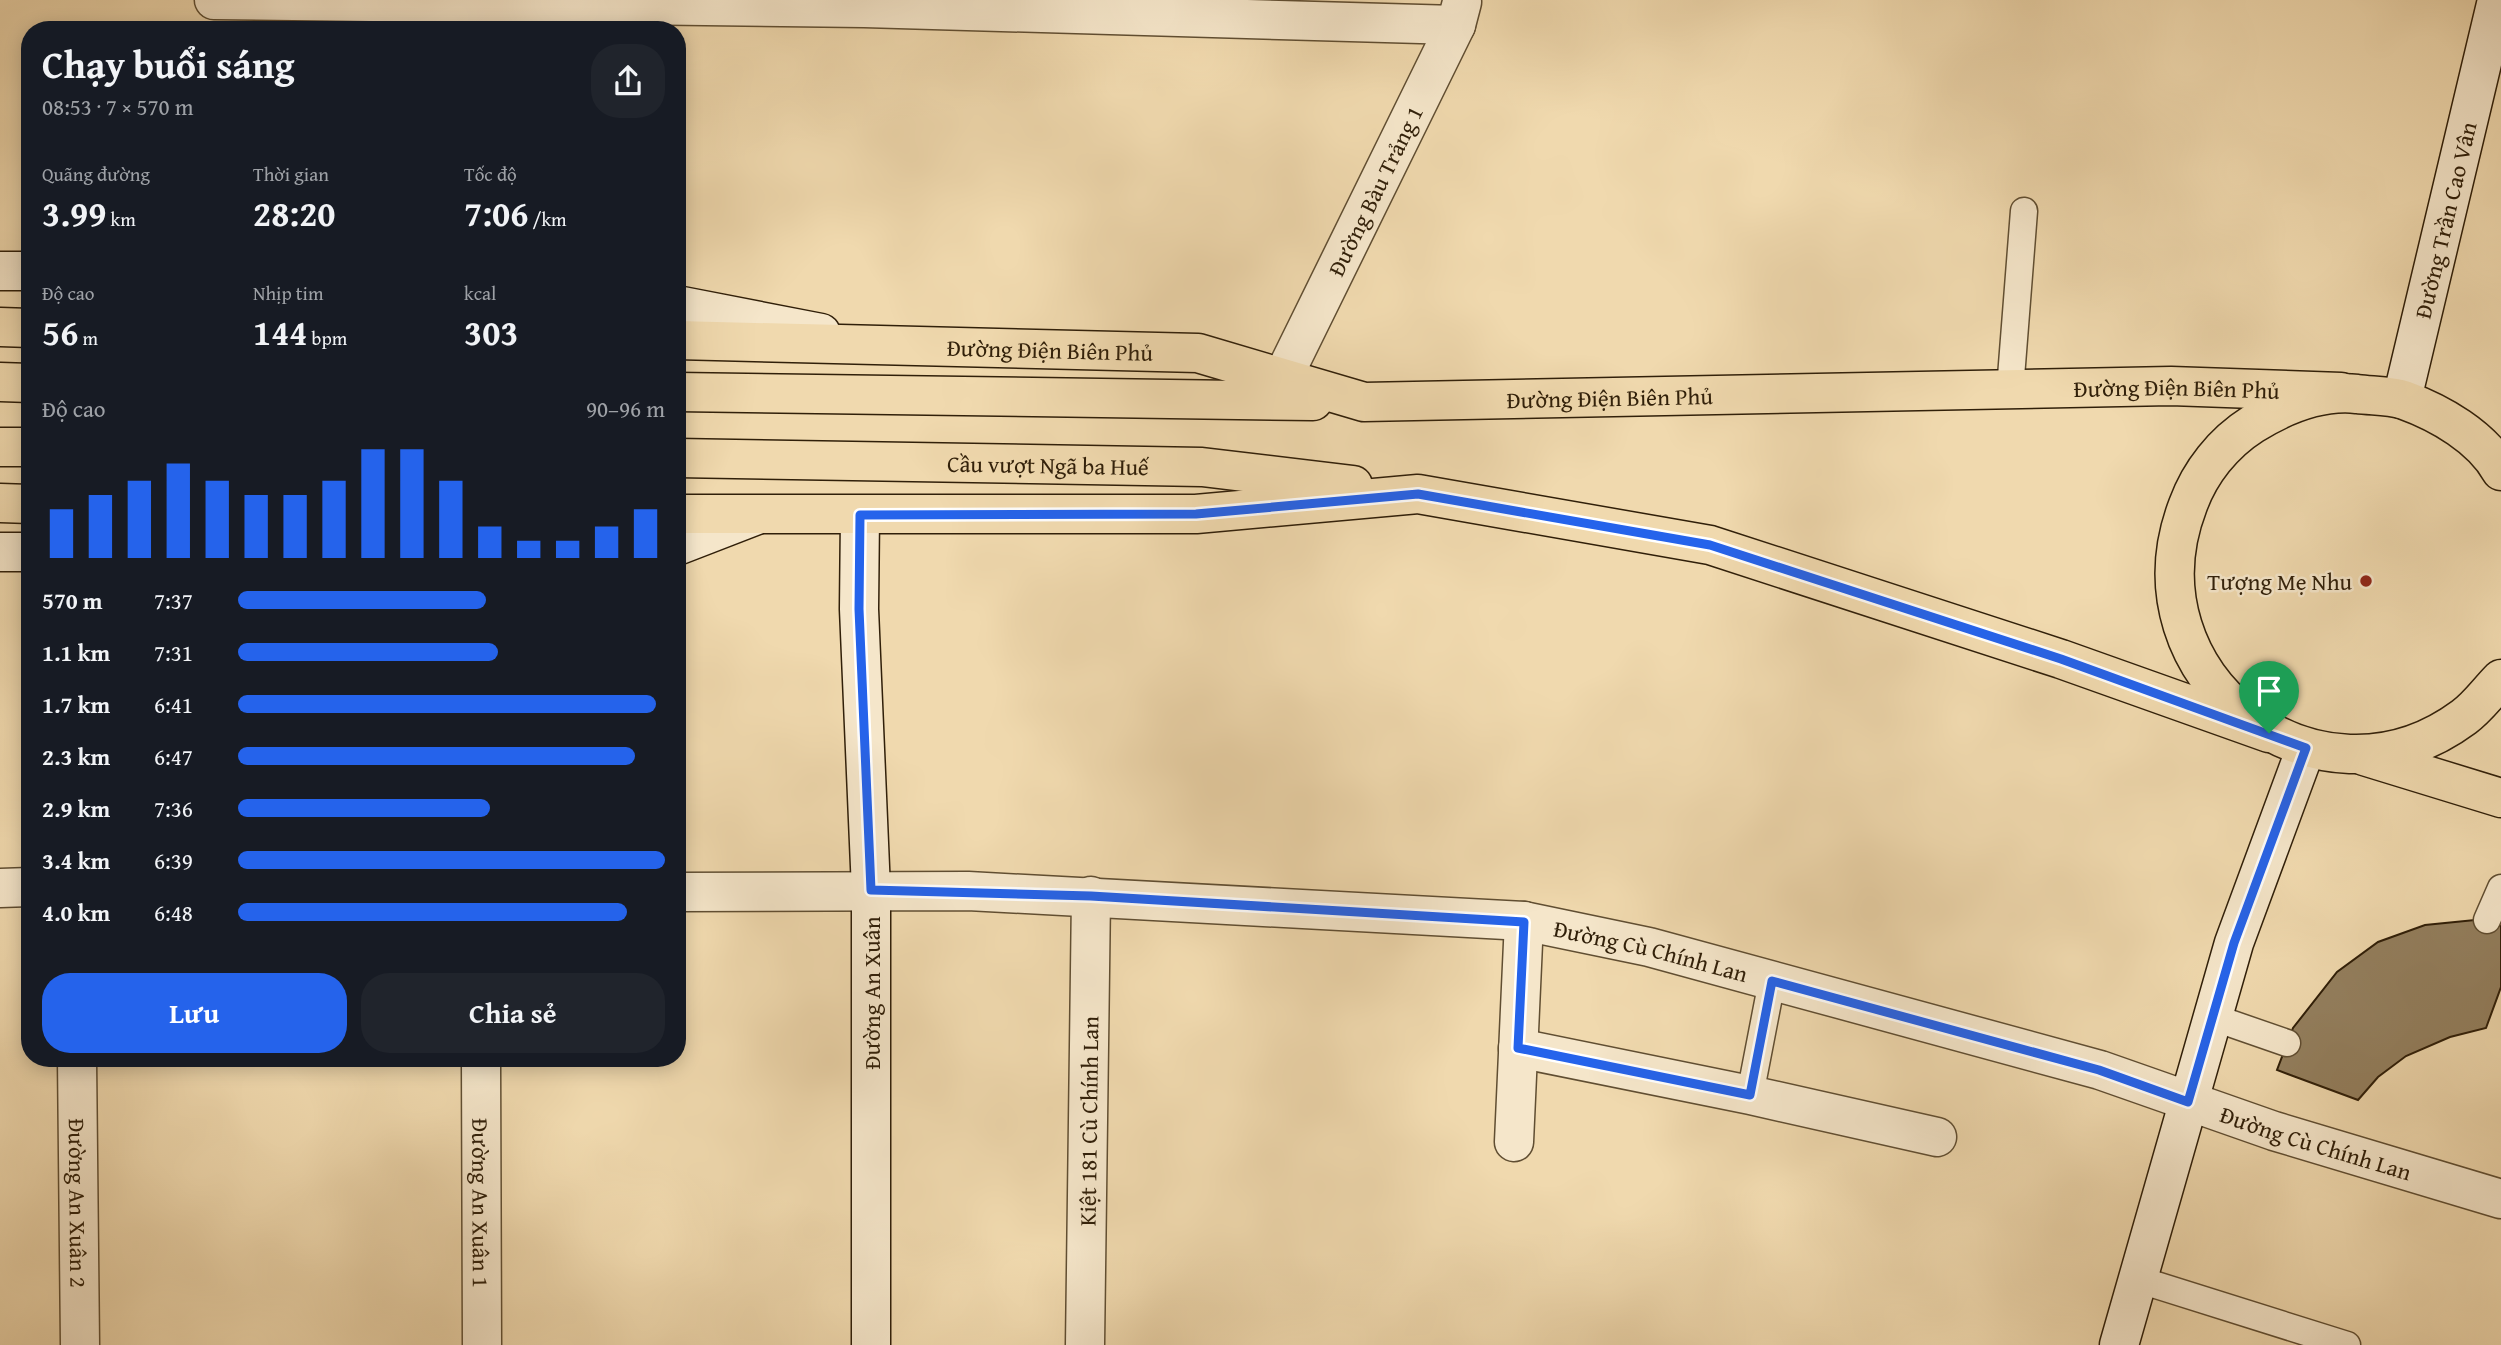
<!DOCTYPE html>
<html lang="vi">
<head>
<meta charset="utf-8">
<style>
	body { margin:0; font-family:"Gentium Book Plus",serif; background:#20242c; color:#f1f3f6; height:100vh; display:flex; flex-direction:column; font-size:26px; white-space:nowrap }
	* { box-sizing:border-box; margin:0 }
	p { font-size:23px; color:#9ea1a6 }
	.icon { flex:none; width:38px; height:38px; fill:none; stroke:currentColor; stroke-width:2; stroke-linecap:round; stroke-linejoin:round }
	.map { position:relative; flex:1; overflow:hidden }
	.details { position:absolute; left:21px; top:21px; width:665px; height:1046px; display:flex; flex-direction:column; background:#171b24; border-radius:28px; box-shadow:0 4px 18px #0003 }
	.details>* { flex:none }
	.pin { position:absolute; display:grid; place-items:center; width:60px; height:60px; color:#fff; margin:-72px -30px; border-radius:50% 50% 50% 0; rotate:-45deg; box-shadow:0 0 7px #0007 }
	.pin .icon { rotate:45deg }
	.round { display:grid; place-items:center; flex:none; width:74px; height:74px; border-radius:28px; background:#20242c }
	.summary { display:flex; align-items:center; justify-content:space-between; height:119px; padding:0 21px }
	h1 { font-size:38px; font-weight:800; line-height:52px }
	.metrics { display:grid; grid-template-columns:repeat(3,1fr); gap:10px; height:119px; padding:7px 21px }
	.metrics div { display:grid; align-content:center }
	.metrics b { font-size:35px; font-weight:800 }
	.metrics small { font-size:19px; font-weight:400 }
	.metrics p { font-size:19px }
	.chart { height:196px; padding:14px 21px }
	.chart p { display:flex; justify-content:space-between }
	.chart svg { width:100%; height:126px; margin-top:7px; stroke:#2563eb; stroke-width:6 }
	.button { display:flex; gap:14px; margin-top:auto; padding:14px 21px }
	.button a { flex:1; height:80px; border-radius:28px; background:#2563eb; color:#fff; font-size:28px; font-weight:800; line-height:80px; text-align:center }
	.button a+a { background:#20242c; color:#f1f3f6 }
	ul { padding:0 21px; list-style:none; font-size:23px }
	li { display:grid; grid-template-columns:112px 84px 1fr; align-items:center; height:52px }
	li i { height:18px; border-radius:9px; background:#2563eb }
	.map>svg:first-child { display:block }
</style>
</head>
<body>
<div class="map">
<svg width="2501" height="1345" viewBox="0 0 2501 1345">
	<rect width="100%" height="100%" fill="#f0d9ae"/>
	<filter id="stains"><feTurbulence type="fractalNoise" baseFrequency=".00286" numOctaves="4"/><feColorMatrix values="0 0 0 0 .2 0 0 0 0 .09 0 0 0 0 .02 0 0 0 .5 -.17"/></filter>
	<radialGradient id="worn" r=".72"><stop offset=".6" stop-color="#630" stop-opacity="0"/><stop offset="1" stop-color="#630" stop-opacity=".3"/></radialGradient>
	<path fill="#94805f" stroke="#301f09" stroke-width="2" d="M2485,919l16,7v61l-15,41 -36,9 -44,19 -28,21 -20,23 -81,-30 16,-42 44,-56 41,-30 47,-17z"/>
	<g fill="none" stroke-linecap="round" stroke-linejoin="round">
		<g stroke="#604e32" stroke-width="29">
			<path id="lane" d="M2010,390l14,-179
				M2487,920l14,-32
				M2212,1017l75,26
				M1750,1095l22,-114
				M2137,1279l210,66"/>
		</g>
		<g stroke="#604e32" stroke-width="41">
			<g id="street">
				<path d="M214,0l650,8 592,17"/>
				<path id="s1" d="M1282,379l174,-354 6,-23"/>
				<path d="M0,888l30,-1"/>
				<path id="s2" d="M677,892l291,-1 556,30 125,26 451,123 174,61 227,68"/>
				<path d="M1518,1048l232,47 187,42"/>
				<path id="s3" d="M77,1059l3,286"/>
				<path id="s4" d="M481,1059l1,286"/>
				<path d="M1514,1142l10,-221"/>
				<path id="s5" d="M1085,1345l6,-449"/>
			</g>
		</g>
		<g stroke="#301f09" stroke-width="41">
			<g id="secondary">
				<path d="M0,271h30"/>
				<path d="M677,305l144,28"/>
				<path id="s6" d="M2402,399l95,-399"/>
				<path d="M860,515l-1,94 12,281v455"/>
				<path d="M677,546l80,-31"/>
				<path d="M0,552h30"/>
				<path d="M2119,1345l115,-402 72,-195"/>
			</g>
		</g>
		<g stroke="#301f09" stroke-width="41">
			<g id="primary">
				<path d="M0,327l30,1"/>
				<path id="s7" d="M677,340l521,13 166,49 807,-16 170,6"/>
				<path d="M0,382l30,1"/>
				<path d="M677,392l636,9"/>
				<path d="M0,447h30"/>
				<path id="s8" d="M677,458l525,9 151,18"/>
				<path d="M2501,471c-19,-34 -61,-58 -97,-71 -14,-5 -32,-4 -47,-6 -37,-4 -73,11 -104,30 -30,19 -53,48 -65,81 -66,171 129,321 276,212 14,-10 25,-26 37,-38"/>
				<path d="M0,503l30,1"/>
				<path d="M677,514h519l222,-20 292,51 351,114 208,74"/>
				<path d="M2364,756l137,42"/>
			</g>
		</g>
		<use href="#lane" stroke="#f5e6ca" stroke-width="26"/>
		<use href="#street" stroke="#f5e6ca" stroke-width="38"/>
		<use href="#secondary" stroke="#f5e6ca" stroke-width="38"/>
		<use href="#primary" stroke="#f0d9ae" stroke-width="38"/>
	</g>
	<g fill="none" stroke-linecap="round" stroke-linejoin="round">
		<g stroke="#fff" stroke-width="14">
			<path id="route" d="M1418,494l292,51 351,114 245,89 -72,195 -46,159 -89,-32 -327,-89 -22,114 -232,-47 6,-126 -433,-26 -220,-6 -12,-281 1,-94 336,-1z"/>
		</g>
		<use href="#route" stroke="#2563eb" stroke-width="9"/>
	</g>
	<circle fill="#8f2418" stroke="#f5e6ca" stroke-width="2.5" cx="2366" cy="581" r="7"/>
	<g text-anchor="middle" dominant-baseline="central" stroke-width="5" stroke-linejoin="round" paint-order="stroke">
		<g font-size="23" fill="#301f09" stroke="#f5e6ca">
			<text stroke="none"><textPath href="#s1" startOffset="210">Đường Bàu Trảng 1</textPath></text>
			<text stroke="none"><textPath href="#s6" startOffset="184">Đường Trần Cao Vân</textPath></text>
			<text stroke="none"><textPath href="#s7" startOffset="373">Đường Điện Biên Phủ</textPath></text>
			<text stroke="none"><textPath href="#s7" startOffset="1507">Đường Điện Biên Phủ</textPath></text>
			<text stroke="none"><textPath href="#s7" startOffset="940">Đường Điện Biên Phủ</textPath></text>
			<text stroke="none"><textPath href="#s8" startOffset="371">Cầu vượt Ngã ba Huế</textPath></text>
			<text stroke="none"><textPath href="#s2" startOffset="978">Đường Cù Chính Lan</textPath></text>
			<text transform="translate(871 993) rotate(-90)">Đường An Xuân</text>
			<text stroke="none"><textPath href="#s5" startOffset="224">Kiệt 181 Cù Chính Lan</textPath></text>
			<text stroke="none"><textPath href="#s2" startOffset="1671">Đường Cù Chính Lan</textPath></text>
			<text stroke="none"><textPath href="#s3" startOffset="144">Đường An Xuân 2</textPath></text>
			<text stroke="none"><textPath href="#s4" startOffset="144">Đường An Xuân 1</textPath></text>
		</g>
		<g font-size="23" fill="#301f09" stroke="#f5e6ca" text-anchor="end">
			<text x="2352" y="581">Tượng Mẹ Nhu</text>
		</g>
	</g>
	<rect width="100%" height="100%" filter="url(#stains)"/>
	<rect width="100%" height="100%" fill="url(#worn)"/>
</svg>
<div class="pin" style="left:2269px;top:733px;background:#1e9e55"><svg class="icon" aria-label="arrive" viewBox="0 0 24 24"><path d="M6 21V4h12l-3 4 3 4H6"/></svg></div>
<section class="details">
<div class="summary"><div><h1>Chạy buổi sáng</h1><p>08:53 · 7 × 570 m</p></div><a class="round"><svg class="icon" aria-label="share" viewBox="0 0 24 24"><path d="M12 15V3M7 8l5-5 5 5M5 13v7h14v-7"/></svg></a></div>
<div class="metrics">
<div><p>Quãng đường</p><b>3.99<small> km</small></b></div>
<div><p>Thời gian</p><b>28:20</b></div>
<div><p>Tốc độ</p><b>7:06<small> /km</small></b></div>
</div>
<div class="metrics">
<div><p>Độ cao</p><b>56<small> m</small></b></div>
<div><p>Nhịp tim</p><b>144<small> bpm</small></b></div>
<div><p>kcal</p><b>303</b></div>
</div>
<div class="chart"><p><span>Độ cao</span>90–96 m</p>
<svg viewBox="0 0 160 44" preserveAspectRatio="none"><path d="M5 44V27M15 44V22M25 44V17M35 44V11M45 44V17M55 44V22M65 44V22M75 44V17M85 44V6M95 44V6M105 44V17M115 44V33M125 44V38M135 44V38M145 44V33M155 44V27"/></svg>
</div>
<ul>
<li><b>570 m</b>7:37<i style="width:58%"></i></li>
<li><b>1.1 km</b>7:31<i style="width:61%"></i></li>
<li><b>1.7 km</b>6:41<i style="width:98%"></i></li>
<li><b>2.3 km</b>6:47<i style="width:93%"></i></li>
<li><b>2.9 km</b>7:36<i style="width:59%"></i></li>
<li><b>3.4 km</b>6:39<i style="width:100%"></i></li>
<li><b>4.0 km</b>6:48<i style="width:91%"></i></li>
</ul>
<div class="button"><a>Lưu</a><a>Chia sẻ</a></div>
</section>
</div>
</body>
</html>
